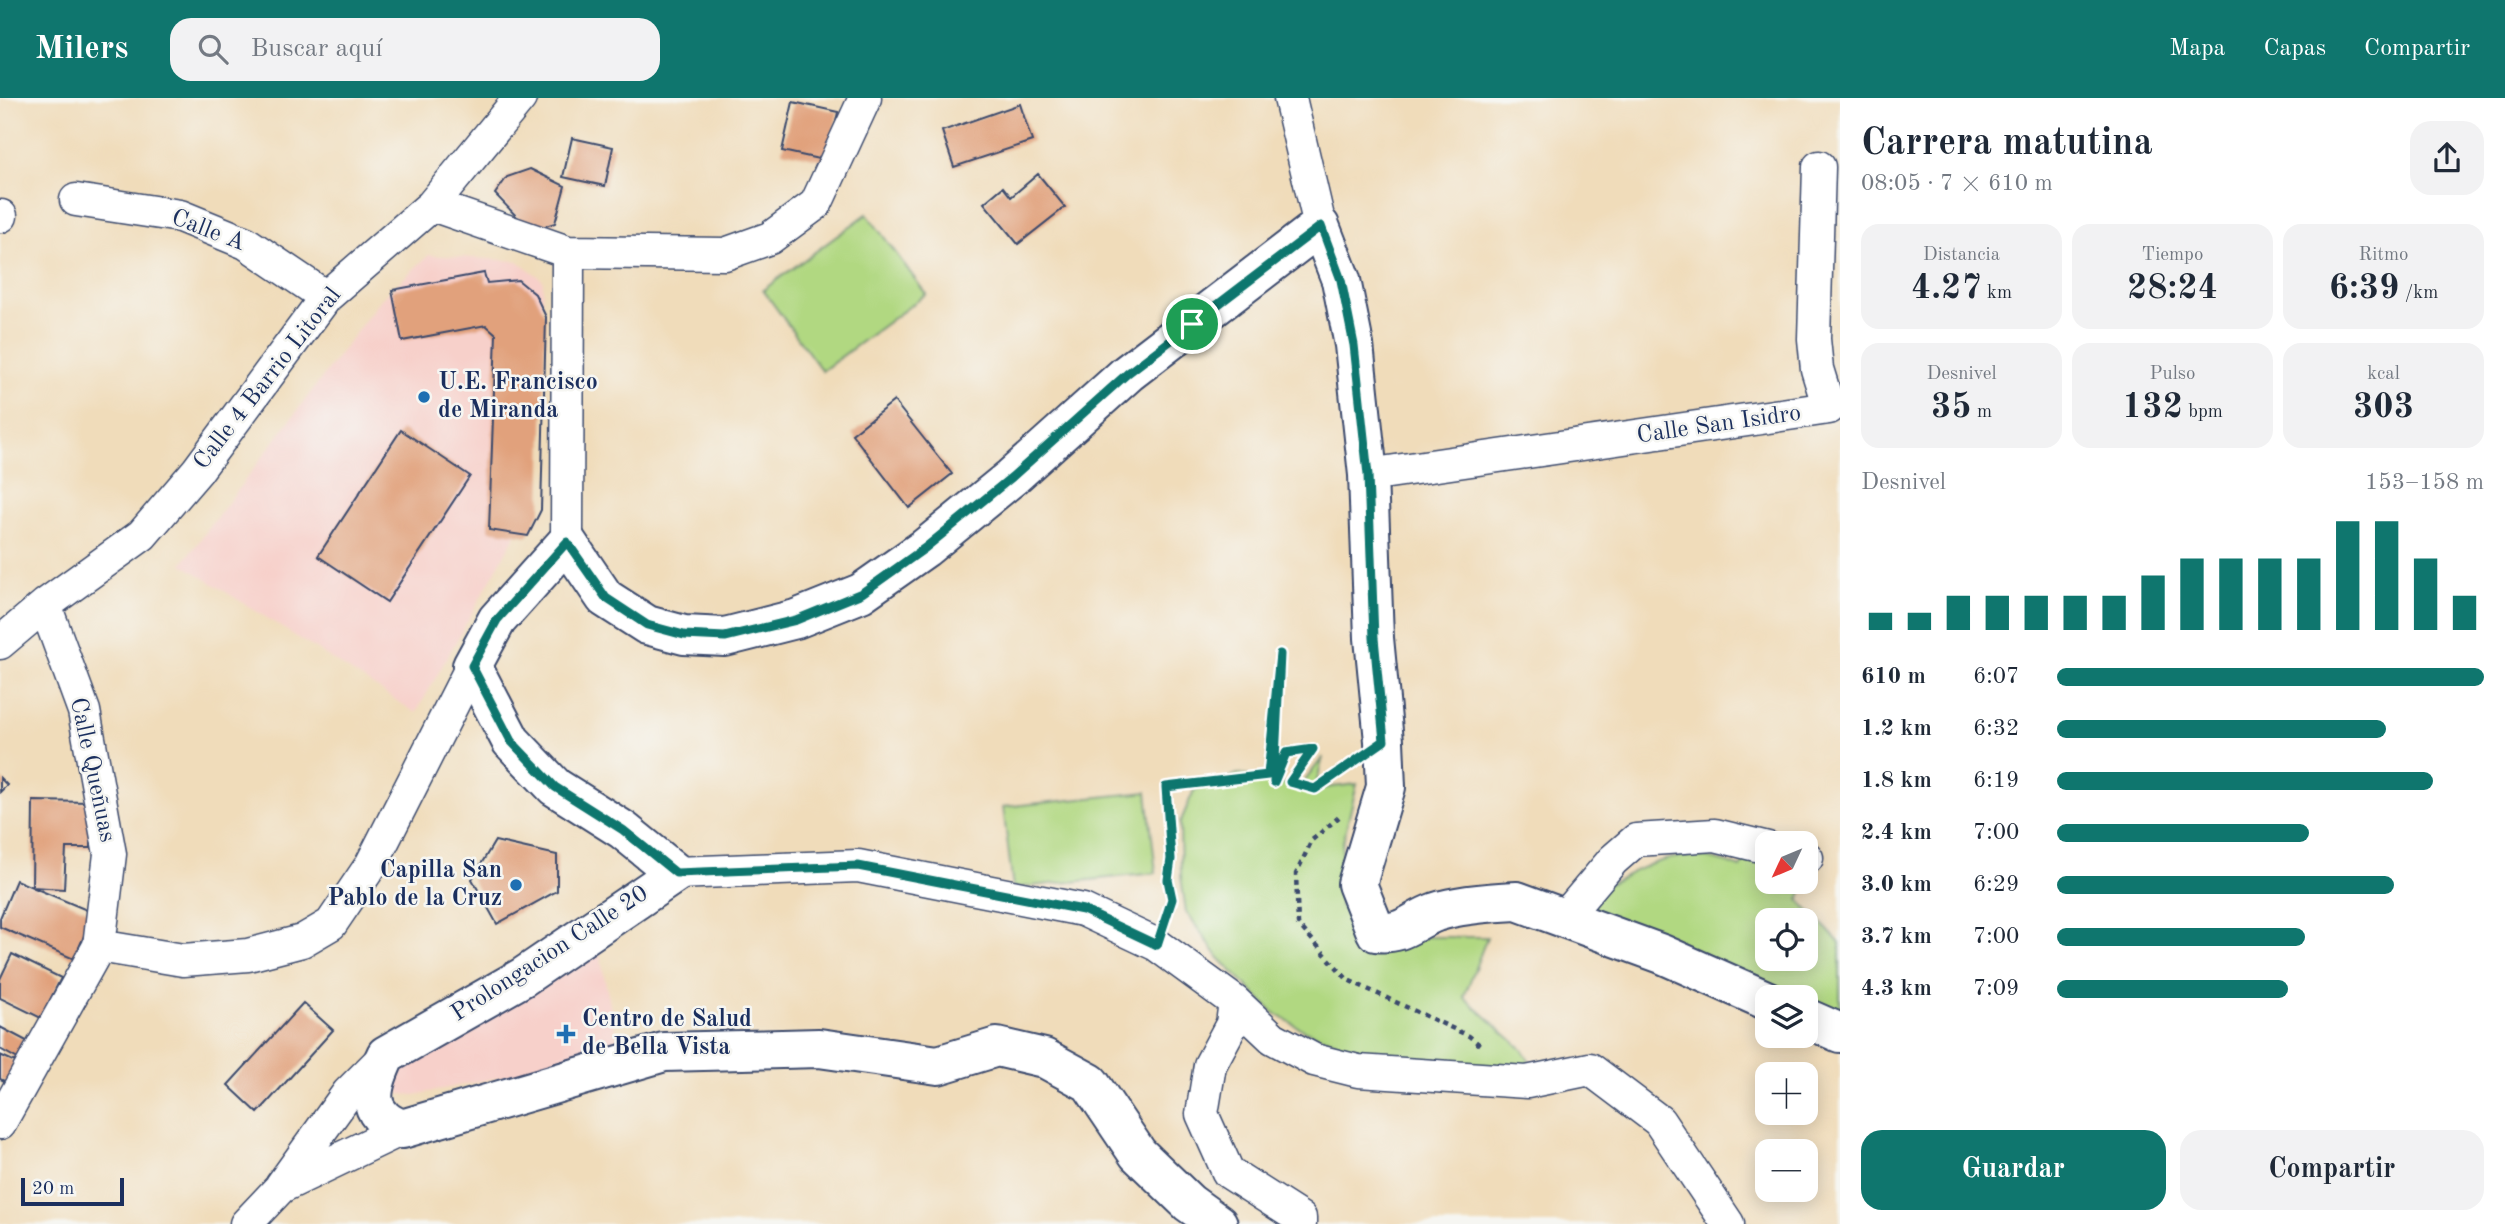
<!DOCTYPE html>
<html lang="es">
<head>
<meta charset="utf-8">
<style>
	body { margin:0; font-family:"Old Standard TT",serif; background:#f2f2f3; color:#1f2937; height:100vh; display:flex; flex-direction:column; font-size:26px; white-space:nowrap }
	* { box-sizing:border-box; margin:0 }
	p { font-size:23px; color:#747a83 }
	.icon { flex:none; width:38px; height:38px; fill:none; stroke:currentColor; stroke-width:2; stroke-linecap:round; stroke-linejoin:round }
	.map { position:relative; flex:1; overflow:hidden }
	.drawer { display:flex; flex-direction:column; background:#fff; width:665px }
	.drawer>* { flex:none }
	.needle { width:46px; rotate:226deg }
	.fabs { position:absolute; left:1755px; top:733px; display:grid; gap:14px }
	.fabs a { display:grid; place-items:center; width:63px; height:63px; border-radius:14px; background:#fff; box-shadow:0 4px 18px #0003; font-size:35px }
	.scale { position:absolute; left:21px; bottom:18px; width:103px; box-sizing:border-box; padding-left:7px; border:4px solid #1b2f5e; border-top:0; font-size:19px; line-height:24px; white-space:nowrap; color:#1b2f5e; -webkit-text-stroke:5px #f6f6f2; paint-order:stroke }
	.pin { position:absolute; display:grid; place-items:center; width:60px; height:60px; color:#fff; margin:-30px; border:4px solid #fff; border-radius:50%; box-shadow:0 2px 7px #0007 }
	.round { display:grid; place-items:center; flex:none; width:74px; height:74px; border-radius:21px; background:#f2f2f3 }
	.head { display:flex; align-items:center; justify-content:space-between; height:119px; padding:0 21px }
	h1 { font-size:38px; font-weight:700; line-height:52px }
	.metrics { display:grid; grid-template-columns:repeat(3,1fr); gap:10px; height:119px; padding:7px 21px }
	.metrics div { display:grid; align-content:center; border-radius:18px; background:#f2f2f3; text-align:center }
	.metrics b { font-size:35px; font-weight:700 }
	.metrics small { font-size:19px; font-weight:400 }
	.metrics p { font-size:19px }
	.chart { height:196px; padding:14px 21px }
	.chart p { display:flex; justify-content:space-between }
	.chart svg { width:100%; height:126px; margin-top:7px; stroke:#0f766e; stroke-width:6 }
	.primary-button { display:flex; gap:14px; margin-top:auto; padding:14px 21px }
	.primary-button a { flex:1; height:80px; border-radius:21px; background:#0f766e; color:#fff; font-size:28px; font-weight:700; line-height:80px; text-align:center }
	.primary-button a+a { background:#f2f2f3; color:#1f2937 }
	ul { padding:0 21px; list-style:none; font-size:23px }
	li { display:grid; grid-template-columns:112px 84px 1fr; align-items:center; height:52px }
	li i { height:18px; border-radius:9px; background:#0f766e }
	header { display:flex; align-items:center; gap:42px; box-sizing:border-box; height:98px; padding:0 35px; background:#0f766e; color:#fff }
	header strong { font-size:33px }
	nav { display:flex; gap:38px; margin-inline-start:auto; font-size:24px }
	.search { width:490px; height:63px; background:#f2f2f3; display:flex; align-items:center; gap:18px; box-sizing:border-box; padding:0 24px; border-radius:21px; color:#747a83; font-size:26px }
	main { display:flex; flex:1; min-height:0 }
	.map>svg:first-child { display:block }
</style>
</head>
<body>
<header>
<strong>Milers</strong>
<div class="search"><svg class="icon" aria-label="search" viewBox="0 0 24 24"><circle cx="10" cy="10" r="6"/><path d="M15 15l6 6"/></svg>Buscar aquí</div>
<nav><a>Mapa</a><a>Capas</a><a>Compartir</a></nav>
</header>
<main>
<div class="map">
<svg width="1840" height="1126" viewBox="0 0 1840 1126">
	<rect width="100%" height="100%" fill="#f6f6f2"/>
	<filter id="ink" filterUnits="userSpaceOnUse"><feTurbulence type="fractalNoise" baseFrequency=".0143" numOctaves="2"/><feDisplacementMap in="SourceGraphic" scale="14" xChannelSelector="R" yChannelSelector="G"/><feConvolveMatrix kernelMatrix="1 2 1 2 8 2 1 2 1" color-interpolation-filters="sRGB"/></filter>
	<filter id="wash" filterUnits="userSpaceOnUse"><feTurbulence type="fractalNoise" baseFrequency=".00686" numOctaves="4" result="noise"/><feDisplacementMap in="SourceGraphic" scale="28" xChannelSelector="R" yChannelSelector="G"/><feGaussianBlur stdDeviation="1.57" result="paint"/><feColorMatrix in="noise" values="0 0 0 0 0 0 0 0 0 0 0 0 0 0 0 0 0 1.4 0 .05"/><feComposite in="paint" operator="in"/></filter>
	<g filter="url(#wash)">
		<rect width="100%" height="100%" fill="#f0dcba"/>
		<path fill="#f7d0ca" d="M429,157l89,6 25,19 -5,215 -122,218 -234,-149 199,-265z
			M599,852l19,95 -103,29 -100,21 -16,-1 -3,-26z"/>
		<path fill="#b1d881" stroke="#668470" stroke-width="2" fill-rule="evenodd" d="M867,116l59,80 -104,77 -59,-81z
			M1323,659l-8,32 42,-5 -15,62 -2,60 36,26 44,5h67l-23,60 58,52 16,26 -102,-11 -77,-14 -54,-19 -32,-19 -54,-54 -33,-46 -5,-35 -1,-54 14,-33 44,-16 62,13z
			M1147,694l9,81 -143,15 -10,-81z
			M1749,756l18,7 1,21h38v-8l3,1 -10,25 41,43v75l-34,-14v-6l-20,-1 -194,-79 3,-27c54,-27 86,-49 145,-23zM1768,822h38v39h-38z"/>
		<g id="blocks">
			<path fill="#e1a17b" d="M793,4l45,10 -10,49 -46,-10z
				M1020,6l12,37 -78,26 -12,-36z
				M572,40l41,9 -8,39 -42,-9z
				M530,71l35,17 -10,37 -16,5 -19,-8 -25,-26 12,-17z
				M1038,76l27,33 -47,37 -34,-41 19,-16 8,10z
				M484,175l3,10 31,-3 17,14 11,23 -5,193 -13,26 -39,-6 7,-196 -10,-9 -84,16 -10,-51z
				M894,303l58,73 -43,34 -57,-74z
				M401,332l69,46 -83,126 -69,-46z
				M0,680l7,7 -7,7z
				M33,703l59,1 -1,46h-25l-2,41 -32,-2 62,26 -20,46 -74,-32v-9l16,-38 16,7z
				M495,743l62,14v36l-60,33 -25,-45z
				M12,856l49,24 -20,40 -41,-20v-19z
				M303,905l30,27 -75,83 -30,-28z
				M0,929l36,19 -9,18 -27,-15z
				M0,957l24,11 -10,20 -14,-7z"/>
		</g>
	</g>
	<g filter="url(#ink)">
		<use href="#blocks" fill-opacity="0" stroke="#3b496c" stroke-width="2"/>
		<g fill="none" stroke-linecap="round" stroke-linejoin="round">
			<g stroke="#3b496c" stroke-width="35">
				<path id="minor" d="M1290,0l30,128
					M76,102l104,16 66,27 80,54
					M432,107l136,47 157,2 45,-16 46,-34 49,-106
					M0,118h1
					M1368,377l461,-67 -12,-39 -3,-30 5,-172
					M567,444l1,-290
					M0,545l45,-38 97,-70 55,-64 129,-174 106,-92 88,-107
					M1806,760h1
					M676,775l182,-7 225,44 74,35 78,57 38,36 41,22 44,11 169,11 63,-13 69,52 69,103
					M1564,820l49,-58 23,-20 79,-5 53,13
					M99,848l84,14 65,-5 54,-14 29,-17 40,-59 101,-199
					M1235,904l-3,22 -22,41 -8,49 26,58 72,46v6
					M0,1025l99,-177 11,-92 -26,-143 -39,-106
					M281,1088l67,-93 36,-36
					M246,1126l35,-37 121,-58"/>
			</g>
			<g stroke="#3b496c" stroke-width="42">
				<path id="tertiary" d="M1806,920l34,15
					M1218,1126l-29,-21 -51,-49 -48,-71 -46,-25 -47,-11 -59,18 -119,-17 -155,4 -262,77c-40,-15 -31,-42 -16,-74l137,-78 153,-104 -53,-43 -68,-43 -44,-46 -39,-75 25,-46 70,-78 38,56 42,27 37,10 41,2 71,-18 65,-26 64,-45 87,-71 116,-104 192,-147 21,54 13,65 14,130 6,163 10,103 2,46 -29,97 19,48c29,3 35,-11 60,-20 21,-7 59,-10 81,-11l145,53 106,47"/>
			</g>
			<path stroke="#3b496c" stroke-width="4.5" stroke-dasharray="5 5" stroke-linecap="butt" d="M1339,719l-27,23 -16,34 2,50 50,56 121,56 11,9
				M1167,817c6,-20 0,-22 1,-38 3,-31 1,-59 -2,-90l102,-12 12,-121 -6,128 12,-29 27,-4 -23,33 25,7 33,-23"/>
			<use href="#minor" stroke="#fff" stroke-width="32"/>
			<use href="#tertiary" stroke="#fff" stroke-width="38"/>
		</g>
	</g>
	<g fill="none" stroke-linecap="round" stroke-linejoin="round" filter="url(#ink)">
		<g stroke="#fff" stroke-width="14">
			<path id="route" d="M1321,128l20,54 13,65 14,130 6,163 10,103 -69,48 -25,-7 23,-33 -27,4 -12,29 6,-128 -12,121 -102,12 5,72 -3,21 4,19 -15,46 -74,-35 -225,-44 -182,7 -53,-43 -68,-43 -44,-46 -39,-75 25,-46 70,-78 39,56 41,27 37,10 41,2 71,-17 66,-27 63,-45 87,-71 116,-104z"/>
		</g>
		<use href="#route" stroke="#0f766e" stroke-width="9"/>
	</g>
	<g fill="#1f6fb2" stroke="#f6f6f2" stroke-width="2.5">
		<circle cx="424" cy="299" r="7"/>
		<circle cx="516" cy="787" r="7"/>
		<path d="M562.5 925.5h7v7h7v7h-7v7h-7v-7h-7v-7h7z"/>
	</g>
	<g text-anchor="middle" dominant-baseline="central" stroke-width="5" stroke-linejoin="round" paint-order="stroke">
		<g font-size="24" fill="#1b2f5e" stroke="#f6f6f2">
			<text transform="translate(208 133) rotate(21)">Calle A</text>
			<text transform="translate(268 281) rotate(-52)">Calle 4 Barrio Litoral</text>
			<text transform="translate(1719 327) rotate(-8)">Calle San Isidro</text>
			<text transform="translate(92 672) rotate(78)">Calle Queñuas</text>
			<text transform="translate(550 856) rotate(-33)">Prolongacion Calle 20</text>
		</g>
		<g font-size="24" font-weight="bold" fill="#1b2f5e" stroke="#f6f6f2" text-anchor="start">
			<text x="438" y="285">U.E. Francisco<tspan x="438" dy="28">de Miranda</tspan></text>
			<text x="502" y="773" text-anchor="end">Capilla San<tspan x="502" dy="28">Pablo de la Cruz</tspan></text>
			<text x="582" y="922">Centro de Salud<tspan x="582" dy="28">de Bella Vista</tspan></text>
		</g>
	</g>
</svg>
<div class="fabs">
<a><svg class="needle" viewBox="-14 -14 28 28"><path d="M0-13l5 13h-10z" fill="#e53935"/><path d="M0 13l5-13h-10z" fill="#747a83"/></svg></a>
<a><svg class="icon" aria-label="locate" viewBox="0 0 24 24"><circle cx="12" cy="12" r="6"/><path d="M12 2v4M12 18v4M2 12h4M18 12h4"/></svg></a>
<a><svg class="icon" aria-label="layers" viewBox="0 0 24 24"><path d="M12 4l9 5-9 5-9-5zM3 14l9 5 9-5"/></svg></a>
<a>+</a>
<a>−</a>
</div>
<div class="scale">20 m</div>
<div class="pin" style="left:1192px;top:226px;background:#1e9e55"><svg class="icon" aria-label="arrive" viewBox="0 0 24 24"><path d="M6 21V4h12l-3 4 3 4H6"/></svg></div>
</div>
<section class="drawer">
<div class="head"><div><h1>Carrera matutina</h1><p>08:05 · 7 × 610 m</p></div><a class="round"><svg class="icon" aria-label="share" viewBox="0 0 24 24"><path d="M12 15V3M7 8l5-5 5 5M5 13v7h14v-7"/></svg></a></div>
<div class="metrics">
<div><p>Distancia</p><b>4.27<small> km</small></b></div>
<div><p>Tiempo</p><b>28:24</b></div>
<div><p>Ritmo</p><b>6:39<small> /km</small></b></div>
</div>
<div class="metrics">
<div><p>Desnivel</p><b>35<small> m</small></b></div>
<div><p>Pulso</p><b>132<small> bpm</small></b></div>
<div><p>kcal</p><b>303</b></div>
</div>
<div class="chart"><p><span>Desnivel</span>153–158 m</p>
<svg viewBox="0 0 160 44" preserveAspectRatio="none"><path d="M5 44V38M15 44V38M25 44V32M35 44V32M45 44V32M55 44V32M65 44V32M75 44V25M85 44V19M95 44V19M105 44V19M115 44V19M125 44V6M135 44V6M145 44V19M155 44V32"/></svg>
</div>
<ul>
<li><b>610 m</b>6:07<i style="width:100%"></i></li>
<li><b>1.2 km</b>6:32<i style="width:77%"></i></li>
<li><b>1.8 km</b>6:19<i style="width:88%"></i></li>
<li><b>2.4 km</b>7:00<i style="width:59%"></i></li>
<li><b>3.0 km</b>6:29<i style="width:79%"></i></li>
<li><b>3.7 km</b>7:00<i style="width:58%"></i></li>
<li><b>4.3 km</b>7:09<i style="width:54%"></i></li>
</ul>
<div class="primary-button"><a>Guardar</a><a>Compartir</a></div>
</section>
</main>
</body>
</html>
